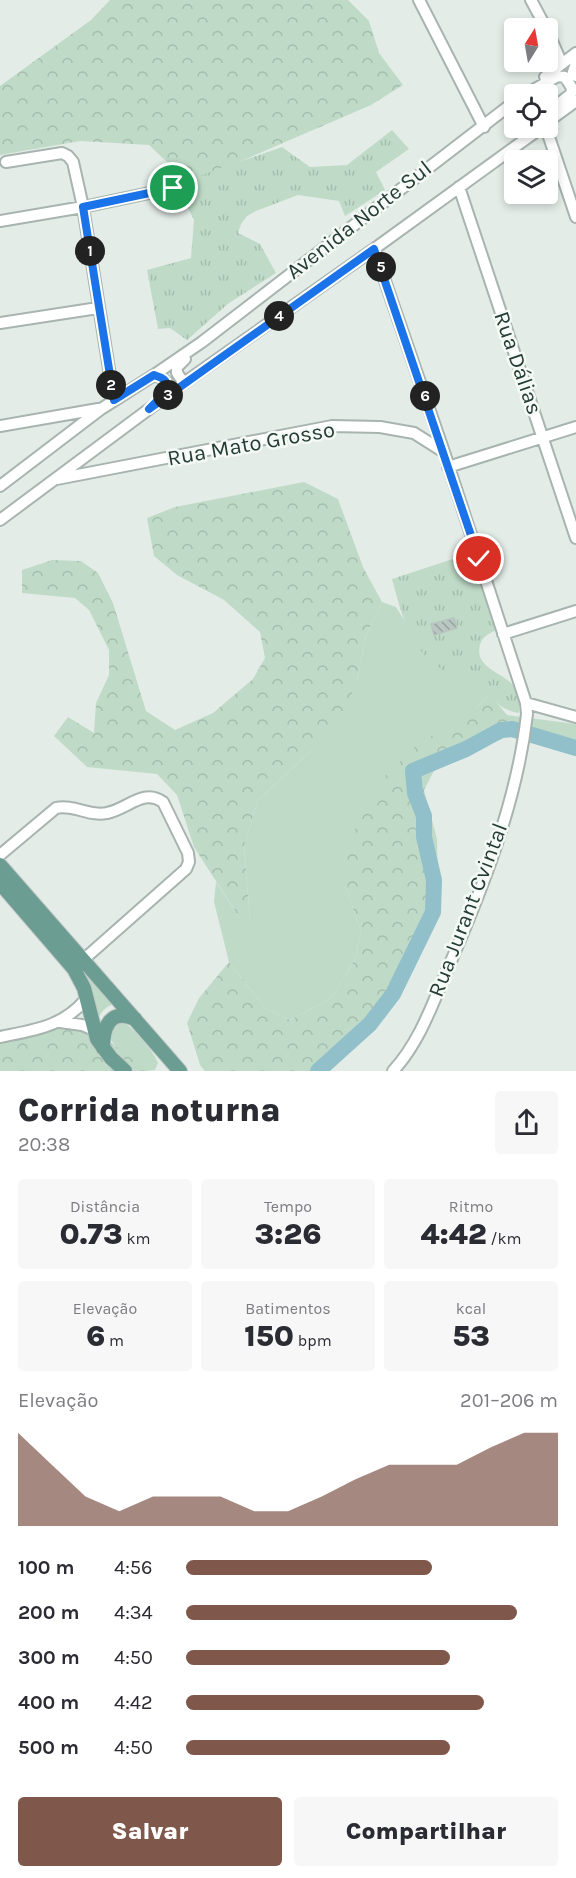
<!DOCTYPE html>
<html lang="pt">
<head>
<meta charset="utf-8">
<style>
	body { margin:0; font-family:Karla,sans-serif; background:#f7f7f7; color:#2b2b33; height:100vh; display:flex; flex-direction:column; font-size:22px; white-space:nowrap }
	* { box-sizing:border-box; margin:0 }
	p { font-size:20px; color:#7c7c81 }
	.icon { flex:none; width:33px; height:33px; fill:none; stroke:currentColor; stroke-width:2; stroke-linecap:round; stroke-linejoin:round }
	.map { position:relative; height:1071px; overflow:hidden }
	.sheet { display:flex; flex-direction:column; background:#fff; flex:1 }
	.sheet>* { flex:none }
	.needle { width:39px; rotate:11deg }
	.buttons { position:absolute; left:504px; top:18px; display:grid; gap:12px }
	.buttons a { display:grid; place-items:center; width:54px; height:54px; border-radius:6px; background:#fff; box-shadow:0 3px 9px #0003; font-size:30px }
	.pin { position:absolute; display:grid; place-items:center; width:51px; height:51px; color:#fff; margin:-26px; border:3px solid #fff; border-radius:50%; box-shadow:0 2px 6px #0007 }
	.km { position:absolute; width:30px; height:30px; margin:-15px; border-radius:50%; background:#222; color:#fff; font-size:16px; line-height:30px; text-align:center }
	.round { display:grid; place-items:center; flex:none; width:63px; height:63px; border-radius:6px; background:#f7f7f7 }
	.headline { display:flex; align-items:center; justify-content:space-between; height:102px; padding:0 18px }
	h1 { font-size:33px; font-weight:800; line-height:45px }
	.metrics { display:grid; grid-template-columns:repeat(3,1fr); gap:9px; height:102px; padding:6px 18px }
	.metrics div { display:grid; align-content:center; border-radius:6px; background:#f7f7f7; text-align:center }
	.metrics b { font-size:30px; font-weight:800 }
	.metrics small { font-size:16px; font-weight:400 }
	.metrics p { font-size:16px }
	.chart { height:168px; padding:12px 18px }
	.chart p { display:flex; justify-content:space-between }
	.chart svg { width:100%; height:108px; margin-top:6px; fill:#7f574b; opacity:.7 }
	.action { display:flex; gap:12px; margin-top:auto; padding:12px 18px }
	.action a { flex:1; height:69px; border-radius:6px; background:#7f574b; color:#fff; font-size:24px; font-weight:800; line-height:69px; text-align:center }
	.action a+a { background:#f7f7f7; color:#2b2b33 }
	ul { padding:0 18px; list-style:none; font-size:20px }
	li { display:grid; grid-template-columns:96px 72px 1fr; align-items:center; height:45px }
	li i { height:15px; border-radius:8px; background:#7f574b }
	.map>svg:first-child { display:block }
</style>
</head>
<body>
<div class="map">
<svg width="576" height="1071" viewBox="0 0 576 1071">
	<defs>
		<pattern id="forest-crowns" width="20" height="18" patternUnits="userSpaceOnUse" patternTransform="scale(1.5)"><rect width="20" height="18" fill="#bfdbc7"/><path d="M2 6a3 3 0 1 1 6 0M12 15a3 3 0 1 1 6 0" fill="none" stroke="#a4bdac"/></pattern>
		<pattern id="park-tufts" width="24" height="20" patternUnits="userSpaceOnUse" patternTransform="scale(1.5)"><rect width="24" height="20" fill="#bfdbc7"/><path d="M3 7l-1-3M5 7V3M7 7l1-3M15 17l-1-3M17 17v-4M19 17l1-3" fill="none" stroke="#a4bdac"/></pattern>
		<pattern id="building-back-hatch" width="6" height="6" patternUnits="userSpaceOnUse" patternTransform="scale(1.5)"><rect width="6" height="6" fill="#b9c6c2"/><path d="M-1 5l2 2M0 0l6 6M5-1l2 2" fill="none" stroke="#96a29e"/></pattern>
	</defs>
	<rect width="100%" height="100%" fill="#e4ece8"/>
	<path fill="#bfdbc7" d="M382,602l14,5 20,32 60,31 14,25 -15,14 -130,176 16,47 -6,27 -23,39 -42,22 -25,-12 -36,-46 -15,-60 2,-20 25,38h9l-6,-74 14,-46 52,-48 47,-70 9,-47z
		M507,715l69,9v22l-57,-14 -12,5z
		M76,961l37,43c-9,4 -12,8 -16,17z
		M118,1022h6c12,10 28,26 34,41l-3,7 -10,1c-10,-8 -40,-25 -34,-41 0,-1 6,-7 7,-8z"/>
	<path fill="url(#forest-crowns)" d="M110,0h238l21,21 10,32 24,32 -32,20 -169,73 -20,-2 -33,-31 -69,-4 -80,14v-69l91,-66z
		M304,482l34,17 25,68 19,35 -16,33 -9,47 -11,25 -36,45 -52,48 -14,46 6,74h-9l-47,-73 -17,-52 -20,-21 -70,-7 -33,-31 14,-19 26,16 2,-30 13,-28v-25l-20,-40 -14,-12 -53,-5v-23l30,-10 29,1 17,12 15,30 33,108 29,19 38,-17 40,-34 12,-21 -5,-26 -36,-32 -47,-25 -23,-19 -7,-38 28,-11z
		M490,695l17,20v22l-70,28 -13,25 13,49 1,66 -40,94 -29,33 -44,39h-120l-5,-6 -13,-42 12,-25 30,-36 36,46 25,12 42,-22 23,-39 6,-27 -16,-47 4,-45 37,-65 30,-29 59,-37z
		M51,1023l28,1 23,12 45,35h-147v-32z"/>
	<path fill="url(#park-tufts)" d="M392,130l17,19 -33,23 9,18 -40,26 -6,-15 -41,-6 -42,16 -9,5 -6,8 -3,9 22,11 16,29 -47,30 -42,37 -17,-12 -12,1 -11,-59 44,-12 3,-38 -18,-36 106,-37 28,20 37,-2z
		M471,553l26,77c-8,3 -15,7 -17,15 -6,23 23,27 34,41 6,8 5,17 5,27 -23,-4 -25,-16 -42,-28 -10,-7 -23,-9 -34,-15 -34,-20 -41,-55 -51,-91z"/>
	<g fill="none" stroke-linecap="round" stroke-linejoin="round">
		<path stroke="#91c0cb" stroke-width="16" d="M318,1071l52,-47 23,-30 40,-82 1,-32 -10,-43v-21l-9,-23 -2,-22 53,-22 35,-19 11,-1 64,19"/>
	</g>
	<path fill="url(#building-back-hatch)" stroke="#b7c5bf" stroke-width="1.5" d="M454,618l3,10 -23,7 -3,-11z"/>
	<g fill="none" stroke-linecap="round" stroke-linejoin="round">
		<g stroke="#a7b4af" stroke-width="14">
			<path id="minor" d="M419,0l65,127
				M531,0l15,28
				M548,32l14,32
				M576,63l-3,9 3,4
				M545,77l31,-24
				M526,94l32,-18 7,1 7,11 -1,6 -14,11 -9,13
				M550,120l26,-19
				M546,128l30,89
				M6,162l56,-9 6,3 5,6 10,45 31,193
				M459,187l117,351
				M0,221l83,-14 90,-19
				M374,249l70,203 82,251 1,11c-10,89 -46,179 -82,261 -14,33 -27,69 -52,96
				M0,323l98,-15
				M154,375c9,3 14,5 14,15l-6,6
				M184,383l-7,-10v-6l8,-8
				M0,426l98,-17
				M448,467l128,-40
				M57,479l275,-53 48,1 34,6 30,19
				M0,486l101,-77 53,-34 48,-33 312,-240
				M0,520l184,-137 190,-134 167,-121
				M503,634l73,-23
				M526,703l50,14
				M0,855l56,-47c18,-4 34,9 51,5 21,-4 36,-25 56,-11l25,51 1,9 -3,7 -103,91
				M60,1022l22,3 12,5
				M0,1037c34,-7 63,-10 86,-38"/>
		</g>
		<g stroke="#c2c8c7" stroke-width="16">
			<path id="major" d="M0,865l180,206
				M0,883l74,86 10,19 13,51 14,19 14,13
				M103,1048c0,-21 7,-40 32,-29"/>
		</g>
		<use href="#minor" stroke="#fff" stroke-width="10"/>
		<use href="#major" stroke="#6c9d93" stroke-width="14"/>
	</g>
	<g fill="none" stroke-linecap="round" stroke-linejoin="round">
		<g stroke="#fff" stroke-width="12">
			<path id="route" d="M173,188l-90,19 31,193 40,-25c9,3 14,5 14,15l-19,19 225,-160 105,310"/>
		</g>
		<use href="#route" stroke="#1a73e8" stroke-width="8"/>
	</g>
	<g text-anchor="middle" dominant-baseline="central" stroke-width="5" stroke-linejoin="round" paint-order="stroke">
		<g font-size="22" fill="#253c36" stroke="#f4f9f6">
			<text transform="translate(359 220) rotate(-38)">Avenida Norte Sul</text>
			<text transform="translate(518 363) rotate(71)">Rua Dálias</text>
			<text transform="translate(251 444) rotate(-10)">Rua Mato Grosso</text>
			<text transform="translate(468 910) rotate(-69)">Rua Jurant Cvintal</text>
		</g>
	</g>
</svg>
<div class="buttons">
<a><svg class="needle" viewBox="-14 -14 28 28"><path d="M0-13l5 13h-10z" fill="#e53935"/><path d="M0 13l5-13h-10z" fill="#7c7c81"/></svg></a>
<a><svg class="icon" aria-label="locate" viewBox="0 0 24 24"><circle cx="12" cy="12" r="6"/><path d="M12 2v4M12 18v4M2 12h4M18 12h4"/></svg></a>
<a><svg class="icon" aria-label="layers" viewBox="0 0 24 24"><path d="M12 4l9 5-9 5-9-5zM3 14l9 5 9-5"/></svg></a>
</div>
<div class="pin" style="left:173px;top:188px;background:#1e9e55"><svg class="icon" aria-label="arrive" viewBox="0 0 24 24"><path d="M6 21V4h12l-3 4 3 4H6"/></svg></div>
<div class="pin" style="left:479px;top:559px;background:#d93025"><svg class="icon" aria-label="check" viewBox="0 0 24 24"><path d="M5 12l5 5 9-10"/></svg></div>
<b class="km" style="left:90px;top:251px">1</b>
<b class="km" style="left:111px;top:385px">2</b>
<b class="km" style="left:168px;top:395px">3</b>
<b class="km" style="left:279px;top:316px">4</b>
<b class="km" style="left:381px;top:267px">5</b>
<b class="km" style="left:425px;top:396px">6</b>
</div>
<section class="sheet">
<div class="headline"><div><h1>Corrida noturna</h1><p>20:38</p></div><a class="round"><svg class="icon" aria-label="share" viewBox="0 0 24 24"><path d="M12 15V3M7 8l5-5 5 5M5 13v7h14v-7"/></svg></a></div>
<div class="metrics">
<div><p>Distância</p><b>0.73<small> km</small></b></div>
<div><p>Tempo</p><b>3:26</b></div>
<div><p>Ritmo</p><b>4:42<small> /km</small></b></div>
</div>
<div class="metrics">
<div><p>Elevação</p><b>6<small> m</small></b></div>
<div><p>Batimentos</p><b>150<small> bpm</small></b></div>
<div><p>kcal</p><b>53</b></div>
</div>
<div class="chart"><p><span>Elevação</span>201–206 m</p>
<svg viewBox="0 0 160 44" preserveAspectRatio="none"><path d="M0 44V6L10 19L20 32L30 38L40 32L50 32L60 32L70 38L80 38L90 32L100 25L110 19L120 19L130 19L140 12L150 6L160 6V44z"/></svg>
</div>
<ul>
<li><b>100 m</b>4:56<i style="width:66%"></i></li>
<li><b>200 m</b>4:34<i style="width:89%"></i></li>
<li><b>300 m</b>4:50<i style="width:71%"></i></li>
<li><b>400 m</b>4:42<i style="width:80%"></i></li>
<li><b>500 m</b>4:50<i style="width:71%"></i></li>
</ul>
<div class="action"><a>Salvar</a><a>Compartilhar</a></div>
</section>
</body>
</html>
